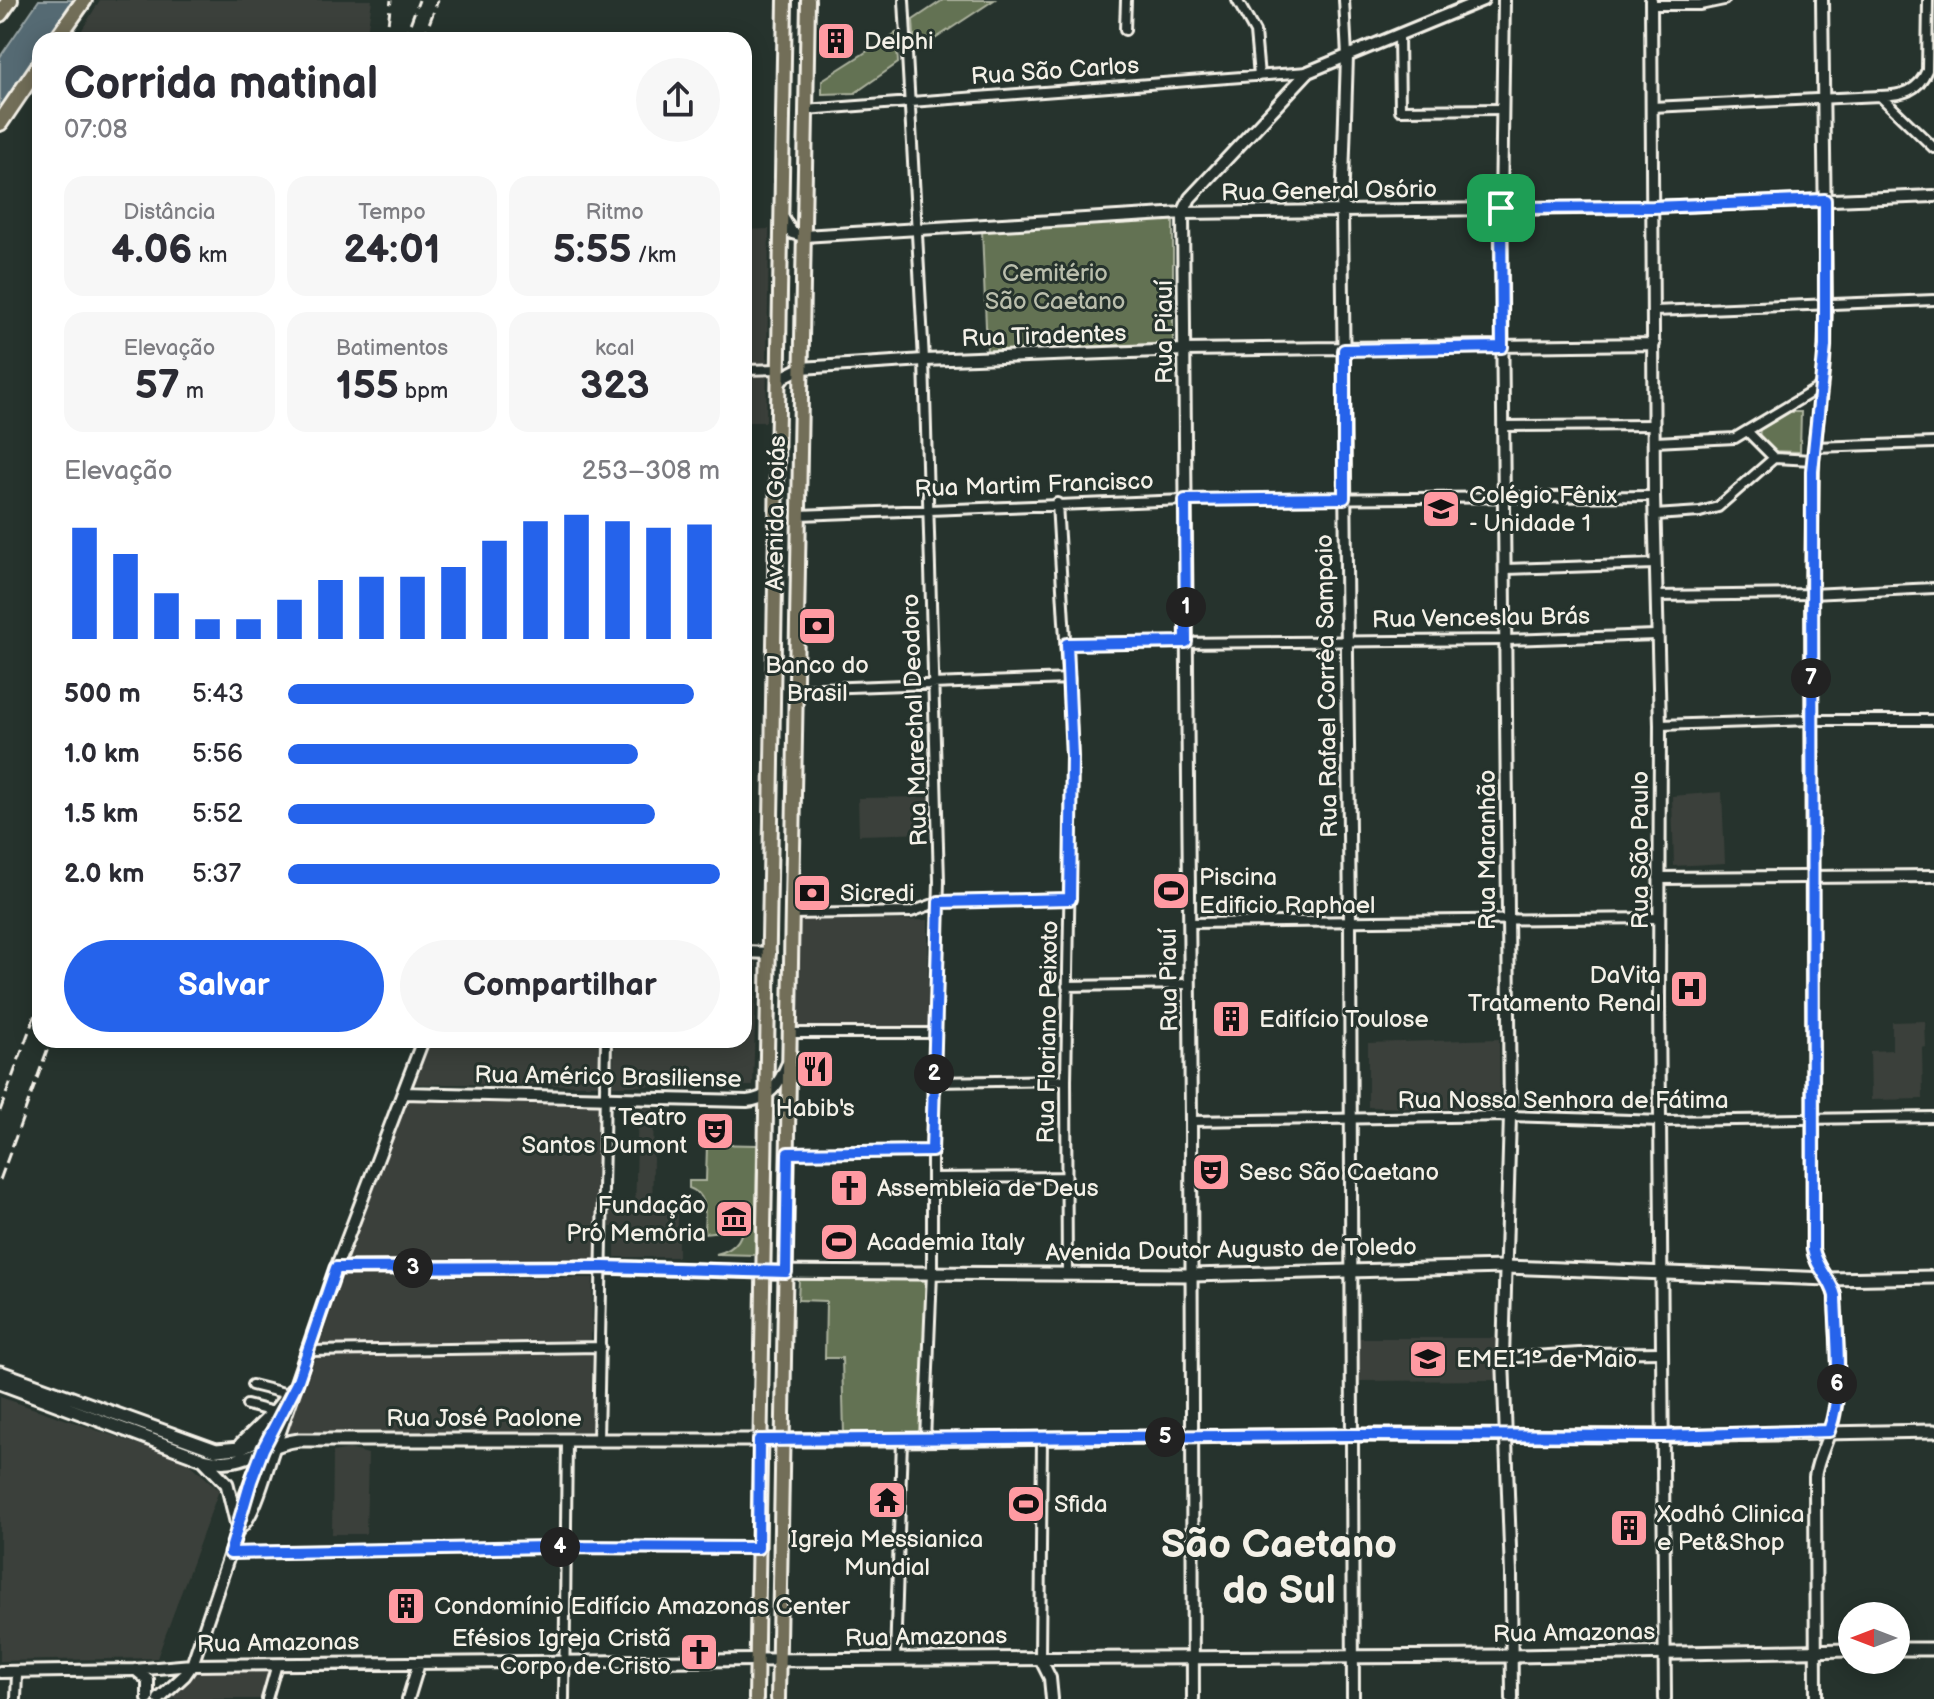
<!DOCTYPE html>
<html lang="pt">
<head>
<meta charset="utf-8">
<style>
	body { margin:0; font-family:"Balsamiq Sans",sans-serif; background:#f7f7f7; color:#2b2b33; height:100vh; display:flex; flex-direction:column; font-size:30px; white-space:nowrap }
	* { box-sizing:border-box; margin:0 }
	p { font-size:26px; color:#7c7c81 }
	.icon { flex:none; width:44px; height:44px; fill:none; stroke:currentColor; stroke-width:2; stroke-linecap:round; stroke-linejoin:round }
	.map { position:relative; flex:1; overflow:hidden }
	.details { position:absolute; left:32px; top:32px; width:720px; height:1016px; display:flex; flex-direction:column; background:#fff; border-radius:24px; box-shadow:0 4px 20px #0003 }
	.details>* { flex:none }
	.needle { width:52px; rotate:270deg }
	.controls { position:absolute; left:1838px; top:1602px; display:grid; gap:16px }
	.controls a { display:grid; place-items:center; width:72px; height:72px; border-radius:50%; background:#fff; box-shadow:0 4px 20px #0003; font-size:40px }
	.pin { position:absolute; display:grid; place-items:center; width:68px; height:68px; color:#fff; margin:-34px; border-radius:16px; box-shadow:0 4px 12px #0006 }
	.km { position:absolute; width:40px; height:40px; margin:-20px; border-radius:50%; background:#222; color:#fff; font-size:22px; line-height:40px; text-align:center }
	.round { display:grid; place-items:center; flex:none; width:84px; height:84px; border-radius:42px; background:#f7f7f7 }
	.overview { display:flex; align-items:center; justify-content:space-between; height:136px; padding:0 32px }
	h1 { font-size:44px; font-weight:600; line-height:60px }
	.stats { display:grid; grid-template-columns:repeat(3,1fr); gap:12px; height:136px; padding:8px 32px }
	.stats div { display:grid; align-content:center; border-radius:20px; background:#f7f7f7; text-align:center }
	.stats b { font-size:40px; font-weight:600 }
	.stats small { font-size:22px; font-weight:400 }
	.stats p { font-size:22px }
	.chart { height:224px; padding:16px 32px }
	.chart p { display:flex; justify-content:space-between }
	.chart svg { width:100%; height:144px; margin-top:8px; stroke:#2563eb; stroke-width:6 }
	.action { display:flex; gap:16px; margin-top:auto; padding:16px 32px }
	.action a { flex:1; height:92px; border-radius:48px; background:#2563eb; color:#fff; font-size:32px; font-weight:600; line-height:92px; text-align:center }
	.action a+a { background:#f7f7f7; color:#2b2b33 }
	ul { padding:0 32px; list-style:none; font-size:26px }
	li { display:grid; grid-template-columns:128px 96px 1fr; align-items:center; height:60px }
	li i { height:20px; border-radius:10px; background:#2563eb }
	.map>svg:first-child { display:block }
</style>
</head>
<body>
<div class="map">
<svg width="1934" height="1699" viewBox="0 0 1934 1699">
	<rect width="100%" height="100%" fill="#26332d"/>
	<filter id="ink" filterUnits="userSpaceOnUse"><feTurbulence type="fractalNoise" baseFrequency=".0125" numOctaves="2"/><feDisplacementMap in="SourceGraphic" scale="16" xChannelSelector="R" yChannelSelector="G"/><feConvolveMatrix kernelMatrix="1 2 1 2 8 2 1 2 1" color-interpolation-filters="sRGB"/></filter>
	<g filter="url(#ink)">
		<path fill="#3b403b" d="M100,0h272l-6,40h-290z
			M769,229l-3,193h-22v-192z
			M1722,792l3,71 -51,3 -2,-70z
			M931,797v36l-72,2 -1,-37z
			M928,920v109h-130l3,-108z
			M744,962h13l-4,124h-140l1,-46h130z
			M1925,1021l1,26 -4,1 1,51 -52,1 -1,-49 22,-1v-28z
			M1499,1039l1,71 -132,-3v-64z
			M431,1040h167v45l-185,-1z
			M407,1100l191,3 -3,159 -249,-3z
			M638,1108h16l-2,105 26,1v15l-31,-1v8l31,1v20h-63v-21l20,-1v-7l-25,-1v-15h25z
			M342,1275l251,3 -2,62 -274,4z
			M1358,1338h141v42l-141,1z
			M592,1354l-1,81 -303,-3 24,-75z
			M0,1397l187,64 32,29 -62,168 -157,3z
			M349,1449l19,5 -2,80h-34l1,-82z
			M269,1668l-8,31h-96l27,-27z"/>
		<path fill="#647253" stroke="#acb29e" stroke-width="2" d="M943,0h51l-79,52 -2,-32z
			M896,33l2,30 -43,30 -33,1v-14z
			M1173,220v123l-186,8 -5,-121z
			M1790,412h11l-1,40 -28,-1 -13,-13 1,-8z
			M707,1144l50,1 -2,110 -39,-1c22,-5 28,-18 27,-38h-18l-3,15 -18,2c0,-18 6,-38 -15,-45v-7h17z
			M926,1279l-5,155h-77l-2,-76h-17l1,-57 -28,-1 1,-20z"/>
		<path fill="#556b73" stroke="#95a1a2" stroke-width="2" d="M39,0h34l-27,40h-6v9l-40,60v-52z"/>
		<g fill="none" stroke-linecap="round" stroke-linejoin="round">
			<g stroke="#f4f1e8" stroke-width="14">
				<path id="minor" d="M904,0l20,360 15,521 -7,270v122l-7,167
					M1237,0l18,32 4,44
					M1344,0l3,56
					M1651,5h49l24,-5
					M1125,30l1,-30
					M1399,35l1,75 101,-1
					M1880,96l54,52
					M1652,107l228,-11c22,-1 38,-4 47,-26l1,-70
					M805,110l503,-38
					M1654,311l280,-11
					M744,370l34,-1
					M1505,426l149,-1
					M1748,432l26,26
					M1655,442l80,-4 85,-51
					M1814,447l120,-4
					M1057,503l15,254 -6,323 1,195
					M799,515l386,-15 469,-4
					M1655,515l45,-3 18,-5 56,-49 39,2
					M1506,569l149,-5
					M1656,596l155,-2 123,-6
					M1067,644l439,-4 150,-5
					M795,689l274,-10
					M1660,725l151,-5h123
					M791,914l120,-2 28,-10 131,-3
					M1189,923l471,-5
					M1067,986l122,-2
					M791,1033h144
					M934,1082l132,-2
					M1191,1121l319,-5 152,5 272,-4
					M788,1153l144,-2
					M932,1178l134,-1
					M307,1351l294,-4
					M1503,1358l76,-5 83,-1
					M252,1385l36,9
					M247,1405l27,7
					M598,1440l8,-400
					M230,1553l326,-6 202,1
					M1040,1658l2,-220
					M895,1660l7,-220
					M16,1699l1,-26
					M267,1699l10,-35
					M564,1699l3,-259"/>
			</g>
			<g stroke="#f4f1e8" stroke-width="16">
				<path id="tertiary" d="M1504,0l-3,208 9,908 -7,242 8,216 1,125
					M1651,0l3,496 6,229 -1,276 6,698
					M1347,56l-5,155 8,710 3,778
					M783,218l9,15 11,3 380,-23 470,-6 281,-11
					M778,385l7,-9 16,-8 123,-8 260,-10 470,-6
					M1659,878l275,-2
					M744,952l26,1
					M403,1093l344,8c22,-2 32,-17 40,-36
					M336,1268l87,-228
					M240,1528c15,-11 28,-64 35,-83
					M1040,1658l10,20 2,21
					M137,1671l11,9v19
					M0,1672l134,-2 58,-5 564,-5
					M159,1699l26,-24 7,-10 46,-136 7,-33 18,-47
					M408,1699l11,-36
					M1193,1699l-2,-578 -8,-908 7,-15 118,-126 175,-72
					M1816,1699l-1,-222c3,-22 15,-39 19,-61 8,-38 2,-81 1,-120 -4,-18 -19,-28 -22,-47l-2,-655 2,-134 11,-97 2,-60 -4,-303"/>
			</g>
			<g stroke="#f4f1e8" stroke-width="17">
				<path id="secondary" d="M0,1372l216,78 24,-2 28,-13 11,-2
					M0,1383l203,76c43,10 56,-14 96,-19h603l450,-5 312,1 270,-5
					M241,1444l33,-32 18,-22
					M275,1445l61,-177 267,-1 160,5 428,3 314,-8 323,12 106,-2
					M204,1460l23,24 11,45
					M1896,1649h38
					M756,1660l755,-4 341,-6"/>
			</g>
			<g stroke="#f4f1e8" stroke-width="18">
				<path id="primary" d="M756,1699l29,-1699
					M778,1699l30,-1699"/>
			</g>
			<g stroke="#f4f1e8" stroke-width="20">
				<path id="trunk" d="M0,14l10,-14
					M56,40l28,-40
					M0,123l40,-59"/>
			</g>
			<use href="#minor" stroke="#26332d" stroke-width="8"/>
			<use href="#tertiary" stroke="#26332d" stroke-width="10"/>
			<use href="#secondary" stroke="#26332d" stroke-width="11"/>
			<use href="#primary" stroke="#726e59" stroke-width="12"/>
			<use href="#trunk" stroke="#726e59" stroke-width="14"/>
			<path stroke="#f4f1e8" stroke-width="3" stroke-dasharray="12 6" stroke-linecap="butt" d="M386,40l5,-40
				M404,40l15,-40
				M423,40l15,-40
				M0,1111l40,-110
				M0,1180l51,-140"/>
		</g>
	</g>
	<g fill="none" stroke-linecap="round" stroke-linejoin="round" filter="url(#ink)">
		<g stroke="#fff" stroke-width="16">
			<path id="route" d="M1825,200v146l-13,125 1,778c3,19 18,29 22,47 1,43 9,94 -6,135l-165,5 -312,-1 -593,5 -1,108 -210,-1 -318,6 21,-72 12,-32 34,-66 39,-115 267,-1 183,5 2,-119 144,-2 7,-249 131,-3 2,-142 -5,-113 119,-2 -1,-142 159,-2v-148l158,-3 -1,-139 152,-1z"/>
		</g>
		<use href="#route" stroke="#2563eb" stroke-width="10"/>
	</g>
	<defs>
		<g id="building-square" transform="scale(2)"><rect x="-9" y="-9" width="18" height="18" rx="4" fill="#ff9aa2" stroke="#26332d"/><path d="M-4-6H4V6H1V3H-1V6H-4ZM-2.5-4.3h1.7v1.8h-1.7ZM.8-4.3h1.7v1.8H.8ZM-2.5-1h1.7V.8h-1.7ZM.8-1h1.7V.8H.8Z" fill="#111"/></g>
		<g id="school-square" transform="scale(2)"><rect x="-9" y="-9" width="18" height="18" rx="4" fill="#ff9aa2" stroke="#26332d"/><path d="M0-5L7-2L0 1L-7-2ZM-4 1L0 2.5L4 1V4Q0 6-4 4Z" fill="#111"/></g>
		<g id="bank-square" transform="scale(2)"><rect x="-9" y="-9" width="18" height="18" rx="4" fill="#ff9aa2" stroke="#26332d"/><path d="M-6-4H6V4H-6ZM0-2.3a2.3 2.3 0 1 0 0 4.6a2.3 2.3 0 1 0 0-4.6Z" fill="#111"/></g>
		<g id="stadium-square" transform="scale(2)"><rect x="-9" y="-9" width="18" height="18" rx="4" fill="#ff9aa2" stroke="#26332d"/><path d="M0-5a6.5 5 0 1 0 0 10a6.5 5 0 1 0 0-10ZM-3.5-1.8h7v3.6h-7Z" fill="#111"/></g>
		<g id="hospital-square" transform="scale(2)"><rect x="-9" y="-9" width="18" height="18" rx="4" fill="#ff9aa2" stroke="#26332d"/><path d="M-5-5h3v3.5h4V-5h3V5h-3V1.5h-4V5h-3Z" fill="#111"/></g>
		<g id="restaurant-square" transform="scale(2)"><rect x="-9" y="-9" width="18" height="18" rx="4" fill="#ff9aa2" stroke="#26332d"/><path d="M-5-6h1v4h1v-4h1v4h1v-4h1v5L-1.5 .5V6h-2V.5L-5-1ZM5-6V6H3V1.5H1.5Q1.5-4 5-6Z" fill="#111"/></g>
		<g id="theatre-square" transform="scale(2)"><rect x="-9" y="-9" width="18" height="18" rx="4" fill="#ff9aa2" stroke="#26332d"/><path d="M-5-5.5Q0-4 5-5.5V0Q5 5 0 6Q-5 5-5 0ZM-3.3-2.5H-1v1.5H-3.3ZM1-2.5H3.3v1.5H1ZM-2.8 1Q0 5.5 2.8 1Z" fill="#111"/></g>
		<g id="church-square" transform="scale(2)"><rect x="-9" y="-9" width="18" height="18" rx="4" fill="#ff9aa2" stroke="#26332d"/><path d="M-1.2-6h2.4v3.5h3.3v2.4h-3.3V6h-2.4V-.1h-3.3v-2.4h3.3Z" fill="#111"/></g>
		<g id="museum-square" transform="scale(2)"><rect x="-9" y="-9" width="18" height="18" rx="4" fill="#ff9aa2" stroke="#26332d"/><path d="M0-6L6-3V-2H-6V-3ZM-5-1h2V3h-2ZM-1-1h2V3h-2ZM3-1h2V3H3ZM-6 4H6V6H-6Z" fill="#111"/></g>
		<g id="temple-square" transform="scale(2)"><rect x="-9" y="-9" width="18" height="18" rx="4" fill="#ff9aa2" stroke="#26332d"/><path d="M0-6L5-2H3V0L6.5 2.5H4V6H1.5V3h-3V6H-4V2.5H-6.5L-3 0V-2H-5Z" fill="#111"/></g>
	</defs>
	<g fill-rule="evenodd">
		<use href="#building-square" x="836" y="41"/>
		<use href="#school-square" x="1441" y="509"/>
		<use href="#bank-square" x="817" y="626"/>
		<use href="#stadium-square" x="1171" y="891"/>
		<use href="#bank-square" x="812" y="893"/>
		<use href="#hospital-square" x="1689" y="989"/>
		<use href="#building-square" x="1231" y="1019"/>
		<use href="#restaurant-square" x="815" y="1069"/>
		<use href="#theatre-square" x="715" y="1131"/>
		<use href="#theatre-square" x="1211" y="1172"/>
		<use href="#church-square" x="849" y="1188"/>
		<use href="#museum-square" x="734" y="1219"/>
		<use href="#stadium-square" x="839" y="1242"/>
		<use href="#school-square" x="1428" y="1359"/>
		<use href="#temple-square" x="887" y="1500"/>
		<use href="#stadium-square" x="1026" y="1504"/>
		<use href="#building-square" x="1629" y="1528"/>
		<use href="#building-square" x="406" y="1606"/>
		<use href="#church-square" x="699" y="1652"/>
	</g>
	<g text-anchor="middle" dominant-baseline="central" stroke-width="6" stroke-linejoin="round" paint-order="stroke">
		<g font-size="24" fill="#f4f1e8" stroke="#26332d" text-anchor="start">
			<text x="864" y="41">Delphi</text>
			<text x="1469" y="495">Colégio Fênix<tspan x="1469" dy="28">- Unidade 1</tspan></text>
			<text x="817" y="665" text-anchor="middle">Banco do<tspan x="817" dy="28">Brasil</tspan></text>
			<text x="1199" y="877">Piscina<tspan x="1199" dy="28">Edificio Raphael</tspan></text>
			<text x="840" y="893">Sicredi</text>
			<text x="1661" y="975" text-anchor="end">DaVita<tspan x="1661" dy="28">Tratamento Renal</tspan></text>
			<text x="1259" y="1019">Edifício Toulose</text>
			<text x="815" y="1108" text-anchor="middle">Habib's</text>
			<text x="687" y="1117" text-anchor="end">Teatro<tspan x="687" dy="28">Santos Dumont</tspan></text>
			<text x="1239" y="1172">Sesc São Caetano</text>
			<text x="877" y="1188">Assembleia de Deus</text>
			<text x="706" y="1205" text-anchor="end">Fundação<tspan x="706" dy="28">Pró Memória</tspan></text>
			<text x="867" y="1242">Academia Italy</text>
			<text x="1456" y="1359">EMEI 1° de Maio</text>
			<text x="1054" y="1504">Sfida</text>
			<text x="1657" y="1514">Xodhó Clinica<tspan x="1657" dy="28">e Pet&amp;Shop</tspan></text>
			<text x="887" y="1539" text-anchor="middle">Igreja Messianica<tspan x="887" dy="28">Mundial</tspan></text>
			<text x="434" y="1606">Condomínio Edifício Amazonas Center</text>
			<text x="671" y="1638" text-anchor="end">Efésios Igreja Cristã<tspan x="671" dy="28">Corpo de Cristo</tspan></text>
		</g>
		<g font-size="24" fill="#f4f1e8" stroke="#26332d">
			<text transform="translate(1055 71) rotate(-4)">Rua São Carlos</text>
			<text transform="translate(1329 191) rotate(-1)">Rua General Osório</text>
			<text transform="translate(1164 332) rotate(-90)">Rua Piauí</text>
			<text transform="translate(1044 336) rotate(-2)">Rua Tiradentes</text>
			<text transform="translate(1034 485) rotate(-2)">Rua Martim Francisco</text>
			<text transform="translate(776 513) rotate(-89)">Avenida Goiás</text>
			<text transform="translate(1481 618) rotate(-1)">Rua Venceslau Brás</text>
			<text transform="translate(1327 686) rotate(-91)">Rua Rafael Corrêa Sampaio</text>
			<text transform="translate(915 720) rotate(-92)">Rua Marechal Deodoro</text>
			<text transform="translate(1487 850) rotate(-90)">Rua Maranhão</text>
			<text transform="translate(1640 850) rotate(-90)">Rua São Paulo</text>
			<text transform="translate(1169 980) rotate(-91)">Rua Piauí</text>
			<text transform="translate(1048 1032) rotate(-89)">Rua Floriano Peixoto</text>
			<text transform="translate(608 1077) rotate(1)">Rua Américo Brasiliense</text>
			<text x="1563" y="1100">Rua Nossa Senhora de Fátima</text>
			<text transform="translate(1231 1250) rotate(-1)">Avenida Doutor Augusto de Toledo</text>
			<text x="484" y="1418">Rua José Paolone</text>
			<text transform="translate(1574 1633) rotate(-1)">Rua Amazonas</text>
			<text transform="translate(926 1637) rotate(-1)">Rua Amazonas</text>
			<text transform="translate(278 1643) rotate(-1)">Rua Amazonas</text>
		</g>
		<g font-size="24" fill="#babeac" stroke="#26332d">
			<text x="1055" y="273">Cemitério<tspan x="1055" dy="28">São Caetano</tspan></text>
		</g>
		<g font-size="40" font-weight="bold" fill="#f4f1e8" stroke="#26332d">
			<text x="1279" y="1545">São Caetano<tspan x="1279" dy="46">do Sul</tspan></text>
		</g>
	</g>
</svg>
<div class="controls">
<a><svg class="needle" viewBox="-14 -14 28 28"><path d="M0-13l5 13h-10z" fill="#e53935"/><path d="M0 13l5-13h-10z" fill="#7c7c81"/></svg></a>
</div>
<div class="pin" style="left:1501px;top:208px;background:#1e9e55"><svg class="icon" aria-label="arrive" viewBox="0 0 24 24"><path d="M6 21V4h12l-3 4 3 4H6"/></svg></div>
<b class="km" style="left:1186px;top:607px">1</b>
<b class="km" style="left:934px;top:1074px">2</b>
<b class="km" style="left:413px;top:1268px">3</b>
<b class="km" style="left:560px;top:1547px">4</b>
<b class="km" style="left:1165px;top:1437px">5</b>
<b class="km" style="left:1837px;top:1384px">6</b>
<b class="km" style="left:1811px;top:678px">7</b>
<section class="details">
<div class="overview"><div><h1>Corrida matinal</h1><p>07:08</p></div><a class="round"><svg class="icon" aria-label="share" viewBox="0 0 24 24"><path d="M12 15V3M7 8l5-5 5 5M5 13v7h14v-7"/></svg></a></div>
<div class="stats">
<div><p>Distância</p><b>4.06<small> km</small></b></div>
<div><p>Tempo</p><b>24:01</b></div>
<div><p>Ritmo</p><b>5:55<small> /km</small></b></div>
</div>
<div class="stats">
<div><p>Elevação</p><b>57<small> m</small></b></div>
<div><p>Batimentos</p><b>155<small> bpm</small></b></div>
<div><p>kcal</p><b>323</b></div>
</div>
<div class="chart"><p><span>Elevação</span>253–308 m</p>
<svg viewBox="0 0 160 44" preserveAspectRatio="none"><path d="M5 44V10M15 44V18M25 44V30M35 44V38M45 44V38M55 44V32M65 44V26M75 44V25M85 44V25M95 44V22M105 44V14M115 44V8M125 44V6M135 44V8M145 44V10M155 44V9"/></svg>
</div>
<ul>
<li><b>500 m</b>5:43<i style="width:94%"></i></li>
<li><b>1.0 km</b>5:56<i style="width:81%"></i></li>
<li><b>1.5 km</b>5:52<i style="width:85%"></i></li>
<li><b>2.0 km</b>5:37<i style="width:100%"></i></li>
</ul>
<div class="action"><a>Salvar</a><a>Compartilhar</a></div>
</section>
</div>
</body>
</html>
